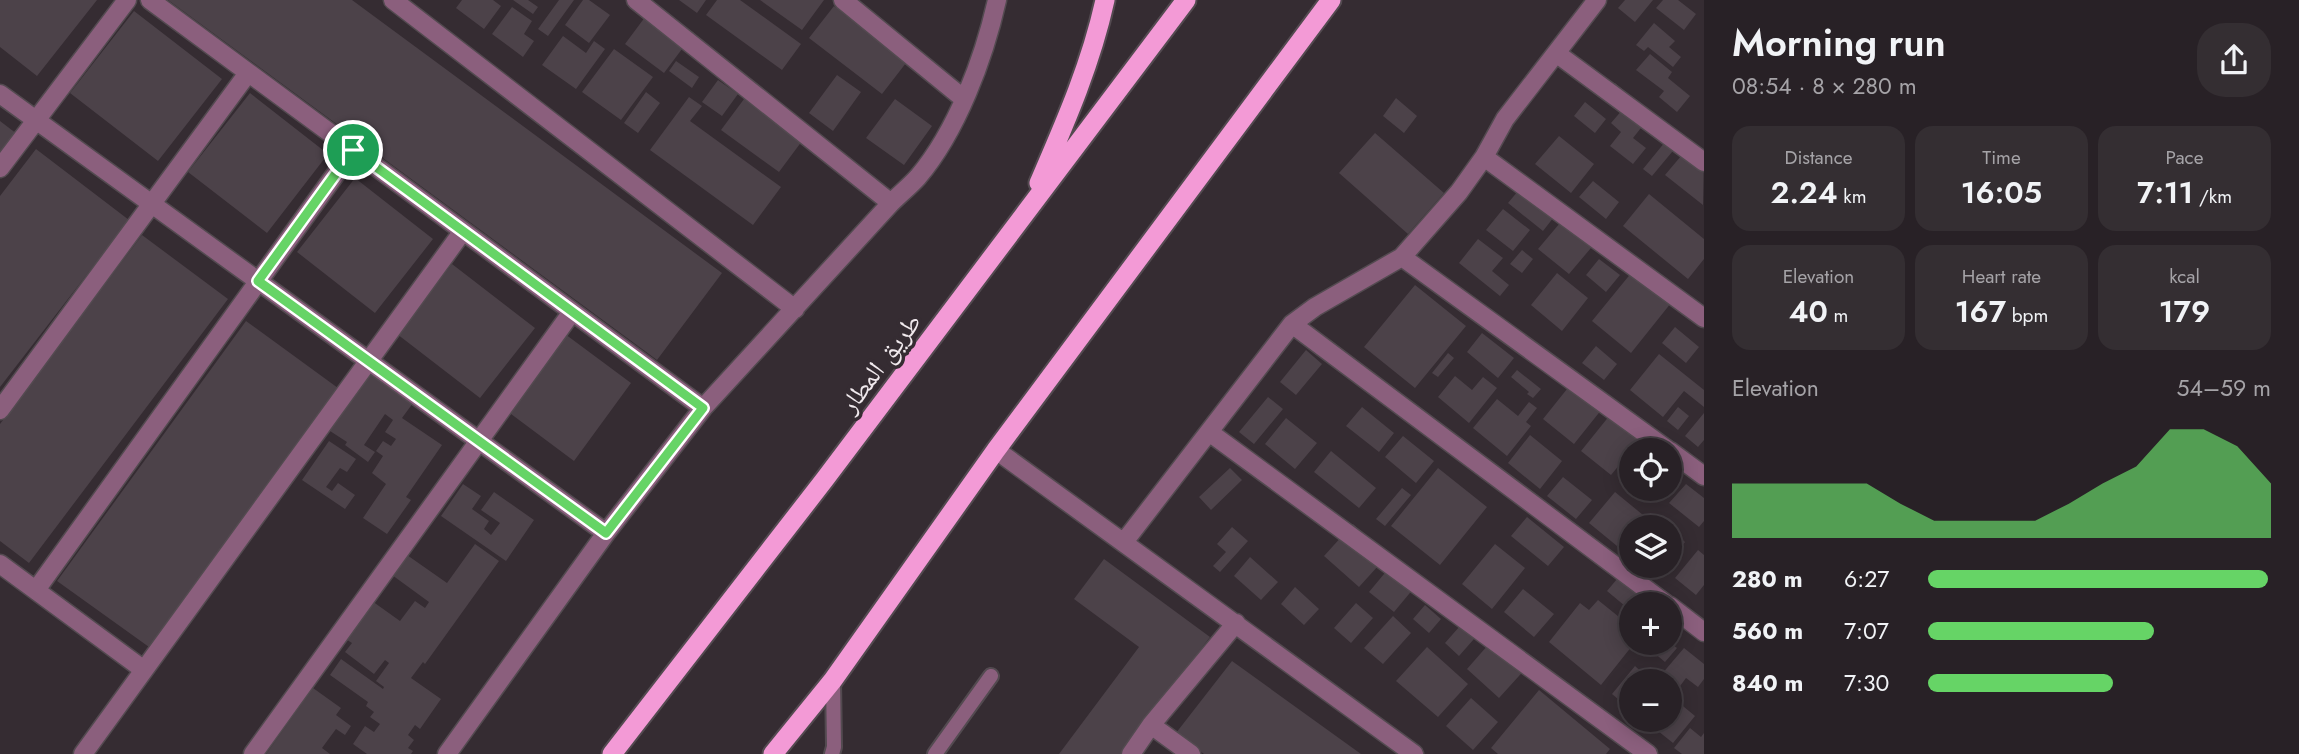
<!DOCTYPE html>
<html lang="en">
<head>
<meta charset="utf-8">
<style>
	body { margin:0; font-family:Jost,"Noto Naskh Arabic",sans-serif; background:#342e32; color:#f1f3f6; height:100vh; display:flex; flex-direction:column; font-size:26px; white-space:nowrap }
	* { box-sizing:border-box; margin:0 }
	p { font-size:23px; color:#a5a3a7 }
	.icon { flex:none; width:38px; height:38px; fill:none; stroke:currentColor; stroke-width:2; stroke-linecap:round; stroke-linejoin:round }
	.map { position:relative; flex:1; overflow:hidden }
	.sheet { display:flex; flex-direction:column; background:#282126; width:595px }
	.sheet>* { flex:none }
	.tools { position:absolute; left:1619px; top:438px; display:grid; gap:14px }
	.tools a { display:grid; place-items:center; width:63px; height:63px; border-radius:50%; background:#282126; box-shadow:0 4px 18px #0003,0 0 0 2px #443e43; font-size:35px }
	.pin { position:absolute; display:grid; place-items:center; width:60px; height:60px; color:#fff; margin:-30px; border:4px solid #fff; border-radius:50%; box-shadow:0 2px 7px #0007 }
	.round { display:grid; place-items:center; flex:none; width:74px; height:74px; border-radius:28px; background:#342e32 }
	.overview { display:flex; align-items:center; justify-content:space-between; height:119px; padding:0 28px }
	h1 { font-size:38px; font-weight:600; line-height:52px }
	.metrics { display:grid; grid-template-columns:repeat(3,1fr); gap:10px; height:119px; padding:7px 28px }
	.metrics div { display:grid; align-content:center; border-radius:18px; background:#342e32; text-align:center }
	.metrics b { font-size:30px; font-weight:600 }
	.metrics small { font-size:19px; font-weight:400 }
	.metrics p { font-size:19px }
	.chart { height:196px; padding:14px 28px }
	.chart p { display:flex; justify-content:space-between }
	.chart svg { width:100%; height:126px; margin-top:7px; fill:#66d466; opacity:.7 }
	ul { padding:0 28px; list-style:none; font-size:23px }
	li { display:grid; grid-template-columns:112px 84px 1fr; align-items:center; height:52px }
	li i { height:18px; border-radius:9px; background:#66d466 }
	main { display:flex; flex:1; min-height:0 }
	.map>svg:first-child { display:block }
</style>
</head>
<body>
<main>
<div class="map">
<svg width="1704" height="754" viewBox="0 0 1704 754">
	<rect width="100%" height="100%" fill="#352c32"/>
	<path fill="#4c4249" d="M0,0h97l-60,76 -37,-29z
		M168,0h184l370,273 -65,87z
		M462,0h31l8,6 -17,23 -28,-21z
		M513,0h15l10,7 -5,7z
		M559,0h15l-26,36 -10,-7z
		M583,0h6l21,15 -21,28 -24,-18z
		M679,0h27l-9,13z
		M717,0h23l61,44 -19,26 -76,-55z
		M760,0h64l-22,30z
		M1625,0h28l-18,22 -17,-14z
		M1663,0h15l18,14 -12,16 -28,-22z
		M654,5l40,28 -30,40 -39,-29z
		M834,6l72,57 -24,31 -73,-56z
		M512,7l20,14 -8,13 10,7 -11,16 -31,-23z
		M134,11l88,68 -64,82 -88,-68z
		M1654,23l21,18 -6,6 12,10 -8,10 -25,-20 -4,4 -8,-6z
		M563,36l23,17 8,-12 11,8 -29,40 -34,-24z
		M614,49l39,28 -32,43 -39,-28z
		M1650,54l22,18 -4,6 22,18 -13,16 -18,-15 5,-6 -28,-21z
		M676,61l23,16 -7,11 -23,-17z
		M837,75l24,17 -28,39 -24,-18z
		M718,80l20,14 -16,22 -20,-14z
		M1615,83l37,31 -19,24 13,10 -13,16 -23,-18 11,-14 -10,-9 12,-14 -17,-15z
		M646,92l14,11 -22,30 -14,-10z
		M250,93l78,61 -61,79 -79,-61z
		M747,95l58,42 -26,35 -58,-42z
		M689,97l13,9 -12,15 91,66 -28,38 -103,-75z
		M1396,98l21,18 -13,17 -21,-17z
		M895,99l37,27 -28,39 -38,-27z
		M1585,102l21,17 -11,14 -21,-17z
		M0,121l17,13 -17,22z
		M1375,133l69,60 -36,41 -69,-61z
		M1559,136l35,28 -23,29 -36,-29z
		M1682,140l-30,36 -9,-7 22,-27z
		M1692,143l12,10 -1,52 -38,-30z
		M36,149l93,71 -129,167v-191z
		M355,178l78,61 -58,74 -78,-61z
		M1593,181l26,21 -13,17 -27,-22z
		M1523,185l34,28 -14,18 -35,-28z
		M1649,194l55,45v20l-16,20 -65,-53z
		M1503,209l27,21 -17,21 -27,-21z
		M1565,217l31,25 -27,32 -31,-25z
		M142,235l86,64 -199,264 -29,-22v-117z
		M1478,239l25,19 -11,13 17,14 -9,11 -41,-33z
		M1522,250l11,9 -11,14 -12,-9z
		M1599,259l21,16 -14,17 -20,-17z
		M452,264l83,64 -55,70 -83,-64z
		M1632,272l39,31 -40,50 -39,-32z
		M1557,273l31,25 -26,33 -31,-26z
		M1415,285l51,41 -51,62 -51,-41z
		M246,321l92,67 -189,259 -92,-66z
		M1675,327l24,20 -13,16 -24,-20z
		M1482,333l32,25 -16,20 -31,-26z
		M565,334l66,49 -57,78 -67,-50z
		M1596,346l21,18 -13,16 -22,-17z
		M1306,350l16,14 -26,31 -16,-13z
		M1448,353l6,5 -16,19 -6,-4z
		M1659,354l45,36v17l-20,-16 -21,26 -33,-27z
		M1517,370l24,19 -8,9 -6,-4 2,-2 -18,-15z
		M370,373l43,30 -11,15 40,27 -36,52 5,3 -24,34 -24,-16 23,-34 -14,-11 11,-17 -7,-5 7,-10 8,5 5,-7 -11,-7 8,-12 -8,-6 -21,31 11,7 -7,10 -23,-17 2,-3 -17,-11z
		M1455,376l17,14 11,-13 14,11 -28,35 -31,-26z
		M1571,384l31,25 -28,35 -31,-25z
		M1268,397l15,12 -29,35 -15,-12z
		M1497,399l21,17 11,-14 8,6 -11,14 5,4 -24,30 -34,-28z
		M1362,407l32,26 -15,19 -33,-26z
		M1678,407l11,9 -11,14 -11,-9z
		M1704,413v27l-6,7 -13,-11z
		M1610,415l30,25 -29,35 -30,-24z
		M1286,418l31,25 -22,26 -30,-25z
		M1530,435l32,26 -22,28 -32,-26z
		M1403,436l31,25 -18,22 -31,-26z
		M329,441l27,18 -9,13 -7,-4 -14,19 6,4 6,-8 17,12 -10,14 -43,-29z
		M1331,451l45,37 -17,20 -45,-36z
		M1230,468l12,12 -31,30 -12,-13z
		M1438,468l49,39 -47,58 -49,-39z
		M1563,477l29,23 -16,19 -29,-23z
		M463,484l18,12 -9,13 17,12 -5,8 7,6 9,-12 -19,-13 13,-18 40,28 -28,41 -65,-45z
		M1686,484l18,14v23l-5,6 -30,-24z
		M1402,488l9,7 -26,31 -9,-7z
		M1615,492l28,23 -12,12 -14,19 -28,-23z
		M1527,517l37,30 -16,19 -37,-30z
		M1353,524l35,31 -29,32 -35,-31z
		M1232,527l16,14 -28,31 -7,-6 13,-14 -9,-8z
		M1670,529l15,13 -15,19z
		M475,544l24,17 -74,103 -2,-2 -12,16 30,21 -21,30 -5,-4 -7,10 6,5 -6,8 5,3 -2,3h-44l-14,-10 12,-18 9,6 6,-8 -10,-7 4,-5 -8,-6 2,-4 -38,-27 11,-16 42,30 1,-2 -8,-6 13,-18 -4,-3 -11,14 -29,-22 7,-9 -8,-5 28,-37 28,20 15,-20 10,7 4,-6 -37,-27 15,-20 40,28z
		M1495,544l30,24 -33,41 -30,-25z
		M1698,550l6,5v30l-8,10 -21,-17z
		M1250,557l28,25 -17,18 -27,-24z
		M1104,559l106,78 -88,117h-63l80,-107 -65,-48z
		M1643,565h23l-9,11z
		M1389,568l25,20 -20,24 -25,-20z
		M1622,573l30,25 -4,6h-17v7l-24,-20z
		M1295,587l24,22 -15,16 -23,-21z
		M1523,589l31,25 -20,23 -30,-25z
		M1598,600l31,25 -9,11 12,10 -31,39 -52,-43 31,-39 9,7z
		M1356,603l17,15 -22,25 -17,-15z
		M1425,605l16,14 -12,14 -16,-14z
		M1393,616l18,17 -28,31 -19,-16z
		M1467,618l14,13 -22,25 -14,-13z
		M1495,637l33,29 -29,32 -32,-29z
		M1641,642h28l8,6 -12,14z
		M1427,647l41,37 -30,33 -42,-36z
		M1684,648l20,16v15l-6,8 -12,-9 -14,19 23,19 -22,27 -30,-24h27v-38h-39v29l-19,-16 23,-28 12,11 7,-8 7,6z
		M1232,661l129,93h-157l-28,-21z
		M313,688l28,20 -5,7 15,11 -6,9 -9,-6 -14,19 8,6h-64z
		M1539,690l71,59 -4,5h-108l-7,-6z
		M1471,698l27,24 -25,28 -27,-24z
		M1690,728l11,9 3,-4v21h-22l-8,-6z"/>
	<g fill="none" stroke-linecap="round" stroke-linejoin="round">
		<g stroke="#534a50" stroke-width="18">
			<path id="service" d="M832,754l2,-7 -1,-67
				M935,754l56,-78"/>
		</g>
		<g stroke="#534a50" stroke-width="21">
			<path id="minor" d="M150,0l553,408
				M393,0l402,309
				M636,0l255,203
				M843,0l121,99
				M1556,53l148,109
				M0,94l606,439
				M1484,157l220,161
				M0,168l127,-168
				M1402,257l266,193
				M1292,324l374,280
				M0,410l248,-337
				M1209,432l439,322
				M996,450l418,304
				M1670,451l34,25
				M1124,542l168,-218 23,-17 87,-50 57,-65 25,-35 21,-38 92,-119
				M0,564l144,106
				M36,590l317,-440
				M1670,606l34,26
				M1151,725l40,29
				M83,754l380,-523
				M253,754l319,-442
				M447,754l159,-221 97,-125 188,-205c9,-9 19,-17 27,-26 39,-46 66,-119 79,-177
				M1131,754l20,-29 85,-102"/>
		</g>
		<g stroke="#534a50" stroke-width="23">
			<path id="trunk" d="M1039,183c26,-60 52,-119 66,-183
				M612,754l213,-275 361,-479
				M773,754l60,-74 163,-230 335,-450"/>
		</g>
		<use href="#service" stroke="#8b5f7d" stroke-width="14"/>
		<use href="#minor" stroke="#8b5f7d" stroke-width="18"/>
		<use href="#trunk" stroke="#f39ad6" stroke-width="19"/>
	</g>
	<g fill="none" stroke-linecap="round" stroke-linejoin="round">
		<g stroke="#fff" stroke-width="14">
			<path id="route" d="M353,150l350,258 -97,125 -348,-252z"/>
		</g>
		<use href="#route" stroke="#66d466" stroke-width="9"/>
	</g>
	<g text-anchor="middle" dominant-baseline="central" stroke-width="7" stroke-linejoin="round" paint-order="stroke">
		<g font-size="26" fill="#f0e9ed" stroke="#352c32">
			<text transform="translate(880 363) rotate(-53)">طريق المطار</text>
		</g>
	</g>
</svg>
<div class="tools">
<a><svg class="icon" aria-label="locate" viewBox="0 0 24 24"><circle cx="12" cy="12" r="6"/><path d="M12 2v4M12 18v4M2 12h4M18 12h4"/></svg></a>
<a><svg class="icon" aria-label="layers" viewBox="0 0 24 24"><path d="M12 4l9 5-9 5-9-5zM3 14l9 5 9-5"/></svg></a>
<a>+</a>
<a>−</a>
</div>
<div class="pin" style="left:353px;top:150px;background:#1e9e55"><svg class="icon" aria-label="arrive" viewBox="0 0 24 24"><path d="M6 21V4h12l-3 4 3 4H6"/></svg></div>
</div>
<section class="sheet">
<div class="overview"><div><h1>Morning run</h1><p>08:54 · 8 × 280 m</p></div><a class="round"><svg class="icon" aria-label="share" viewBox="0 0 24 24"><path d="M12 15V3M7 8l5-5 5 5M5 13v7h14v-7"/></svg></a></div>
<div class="metrics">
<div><p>Distance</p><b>2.24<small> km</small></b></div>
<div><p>Time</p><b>16:05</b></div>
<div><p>Pace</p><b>7:11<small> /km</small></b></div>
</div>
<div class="metrics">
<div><p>Elevation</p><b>40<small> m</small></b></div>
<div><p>Heart rate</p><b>167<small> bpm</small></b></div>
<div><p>kcal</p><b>179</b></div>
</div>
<div class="chart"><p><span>Elevation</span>54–59 m</p>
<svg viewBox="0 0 160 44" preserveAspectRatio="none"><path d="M0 44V25L10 25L20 25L30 25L40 25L50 32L60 38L70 38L80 38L90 38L100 32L110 25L120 19L130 6L140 6L150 12L160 25V44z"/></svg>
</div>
<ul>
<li><b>280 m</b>6:27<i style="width:99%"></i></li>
<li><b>560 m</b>7:07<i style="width:66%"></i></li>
<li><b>840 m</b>7:30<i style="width:54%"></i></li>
</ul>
</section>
</main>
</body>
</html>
